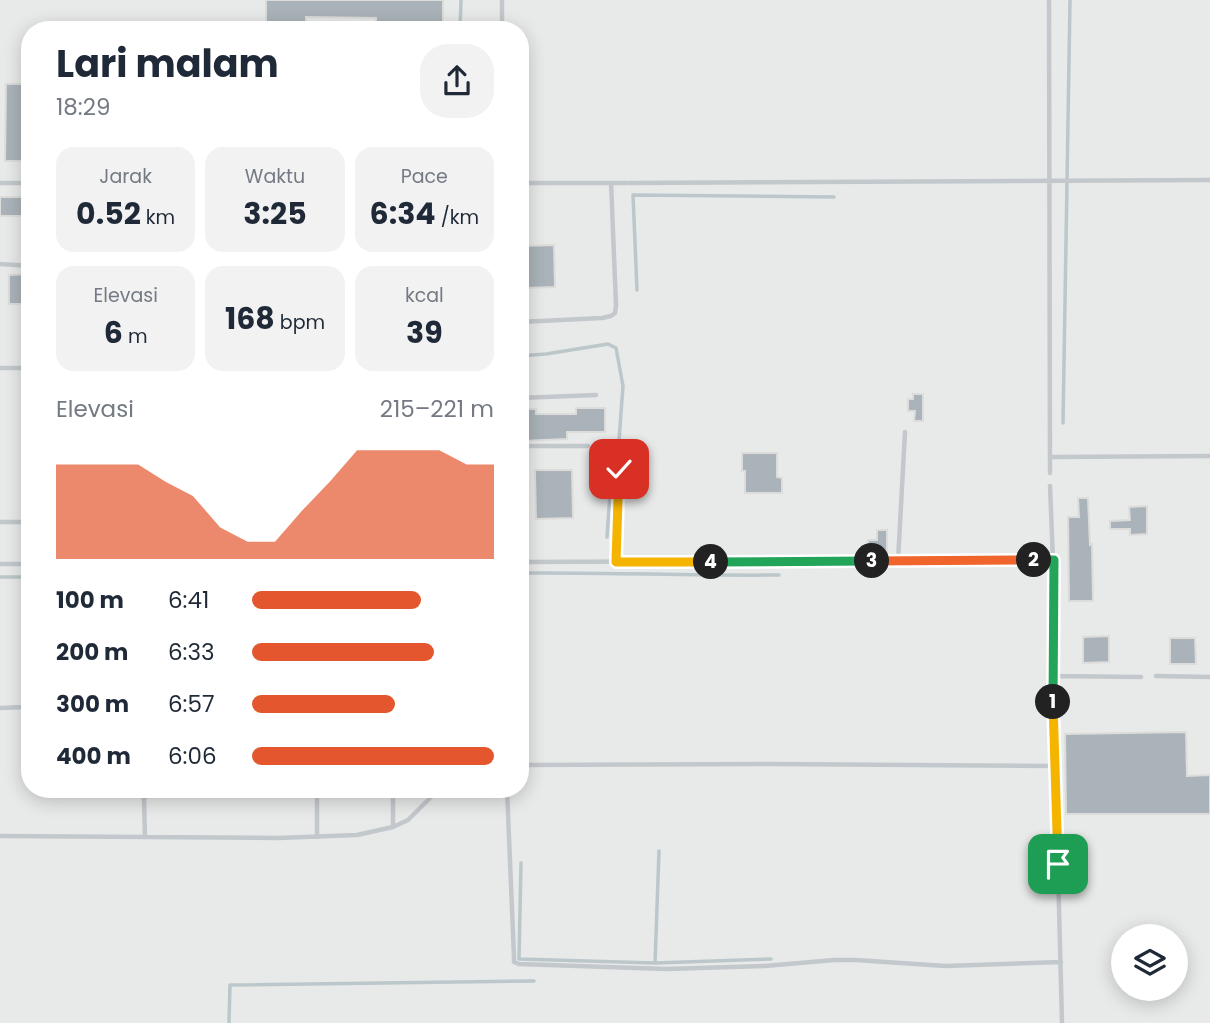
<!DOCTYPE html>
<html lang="id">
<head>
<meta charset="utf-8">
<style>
	body { margin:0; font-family:Poppins,sans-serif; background:#f2f2f3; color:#1f2937; height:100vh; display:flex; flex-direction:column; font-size:26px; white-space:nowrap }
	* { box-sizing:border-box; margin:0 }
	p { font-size:23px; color:#747a83 }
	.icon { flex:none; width:38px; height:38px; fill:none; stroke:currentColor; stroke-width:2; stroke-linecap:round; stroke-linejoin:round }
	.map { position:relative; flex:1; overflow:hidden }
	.details { position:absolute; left:21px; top:21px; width:508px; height:777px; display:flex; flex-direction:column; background:#fff; border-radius:28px; box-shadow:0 4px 18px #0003 }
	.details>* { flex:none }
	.fabs { position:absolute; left:1111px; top:924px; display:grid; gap:14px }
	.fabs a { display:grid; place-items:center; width:77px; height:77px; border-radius:50%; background:#fff; box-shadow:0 4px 18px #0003; font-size:35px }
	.pin { position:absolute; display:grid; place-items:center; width:60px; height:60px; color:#fff; margin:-30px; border-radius:14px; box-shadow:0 4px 10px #0006 }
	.km { position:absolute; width:35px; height:35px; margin:-18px; border-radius:50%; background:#222; color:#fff; font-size:19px; line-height:35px; text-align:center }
	.round { display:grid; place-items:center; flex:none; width:74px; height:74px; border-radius:28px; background:#f2f2f3 }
	.overview { display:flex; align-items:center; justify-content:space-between; height:119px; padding:0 35px }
	h1 { font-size:38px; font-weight:700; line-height:52px }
	.stats { display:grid; grid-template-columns:repeat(3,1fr); gap:10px; height:119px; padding:7px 35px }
	.stats div { display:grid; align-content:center; border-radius:18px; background:#f2f2f3; text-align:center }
	.stats b { font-size:30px; font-weight:700 }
	.stats small { font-size:19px; font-weight:400 }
	.stats p { font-size:19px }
	.chart { height:196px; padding:14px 35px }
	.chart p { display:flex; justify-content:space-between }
	.chart svg { width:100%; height:126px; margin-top:7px; fill:#e4572e; opacity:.7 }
	ul { padding:0 35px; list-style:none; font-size:23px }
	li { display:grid; grid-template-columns:112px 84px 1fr; align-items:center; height:52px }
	li i { height:18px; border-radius:9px; background:#e4572e }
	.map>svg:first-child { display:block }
</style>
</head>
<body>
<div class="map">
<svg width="1210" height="1023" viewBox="0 0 1210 1023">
	<rect width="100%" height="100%" fill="#fafaf8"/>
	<path fill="#e8e9e9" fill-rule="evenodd" d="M0,0h1210v1023h-1210zM30,30h490v759h-490zM1124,936h52v53h-52z"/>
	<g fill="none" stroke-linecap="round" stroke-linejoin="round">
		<path stroke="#bbc7cb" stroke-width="3.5" d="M460,30l1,-30
			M637,290l-4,-95 201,2
			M520,356l26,-2 62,-10 8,4 7,38 -4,54 -8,40 -4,57
			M1063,423l7,-423
			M520,573c86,-1 172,3 259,2
			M0,577h30
			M659,851l-4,112 116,-4
			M521,863l-2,96 136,4
			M229,1023l1,-38 304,-4"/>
	</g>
	<path fill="#aab3b9" stroke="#dcdcda" stroke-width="2" d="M266,0h177v22h-67v-4l-70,-1v6l-40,-1z
		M6,84h24v77h-25z
		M0,197h22v19h-22z
		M554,245l1,42 -28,1 -1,-42z
		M29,274l1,30h-21v-29z
		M913,394h10v27h-9l1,-10h-7v-12h5z
		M576,408h29v24h-38v7l-46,2v-32h15v5h40z
		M742,453h35v24l5,1v15h-37v-22h-3z
		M535,470h37l1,48 -37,1z
		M1078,498h10l2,47 2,-1 1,57h-24l-1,-84h11z
		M1147,506v28l-17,1v-6h-20v-8l20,-1 -1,-13z
		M877,530h10v26l-19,-1v-15h9z
		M1109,636v26l-26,1v-26z
		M1170,638h25l1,26h-26z
		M1186,732l1,44 23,-1v39h-144l-1,-80z"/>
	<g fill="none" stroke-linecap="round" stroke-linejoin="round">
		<path stroke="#c3c8cc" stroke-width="4.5" d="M502,0v30
			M1049,0l1,473
			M0,183h30
			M524,183h103
			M611,183l1,22
			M630,183l580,-3
			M0,264l30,2
			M520,322l82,-4 9,-2 4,-3 1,-8 -4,-98
			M0,368h30
			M520,398l76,-3
			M520,446h68
			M1051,457l159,-1
			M1050,486l3,74v116l9,347
			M0,522h30
			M898,561l7,-129
			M520,562l533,-2
			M616,562l3,-93
			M0,564h30
			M1053,676l88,1
			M1156,676l54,1
			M0,708l25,-1
			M520,765l251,-1 284,2
			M137,789l7,10
			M393,789v38
			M507,789l7,168v5l5,2 147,5 99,-3 69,-6h22l89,6 116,-4
			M0,836l278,2 79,-3 36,-8 15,-7 31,-31
			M145,837l-1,-38 9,-10
			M317,837v-48"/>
	</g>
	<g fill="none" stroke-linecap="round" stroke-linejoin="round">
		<g stroke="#fff" stroke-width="14">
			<path id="split-1" d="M1053,702l5,162"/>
		</g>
		<g stroke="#fff" stroke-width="14">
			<path id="split-2" d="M1034,560h20l-1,142"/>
		</g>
		<g stroke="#fff" stroke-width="14">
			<path id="split-3" d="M872,561l162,-1"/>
		</g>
		<g stroke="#fff" stroke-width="14">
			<path id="split-4" d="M711,562l161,-1"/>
		</g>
		<g stroke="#fff" stroke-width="14">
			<path id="split-5" d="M619,469l-3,93h95"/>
		</g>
		<use href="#split-1" stroke="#f5b400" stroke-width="9"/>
		<use href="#split-2" stroke="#22a559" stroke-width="9"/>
		<use href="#split-3" stroke="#f0652b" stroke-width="9"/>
		<use href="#split-4" stroke="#22a559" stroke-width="9"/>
		<use href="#split-5" stroke="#f5b400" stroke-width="9"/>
	</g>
</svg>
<div class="fabs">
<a><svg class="icon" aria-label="layers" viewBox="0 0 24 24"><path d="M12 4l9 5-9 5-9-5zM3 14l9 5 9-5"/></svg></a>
</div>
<div class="pin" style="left:1058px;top:864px;background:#1e9e55"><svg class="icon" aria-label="arrive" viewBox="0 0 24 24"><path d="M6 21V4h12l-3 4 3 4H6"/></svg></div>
<div class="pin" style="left:619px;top:469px;background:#d93025"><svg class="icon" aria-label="check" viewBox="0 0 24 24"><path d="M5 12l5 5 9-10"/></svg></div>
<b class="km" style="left:1053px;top:702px">1</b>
<b class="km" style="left:1034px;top:560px">2</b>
<b class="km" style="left:872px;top:561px">3</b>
<b class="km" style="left:711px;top:562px">4</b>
<section class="details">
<div class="overview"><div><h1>Lari malam</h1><p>18:29</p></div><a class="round"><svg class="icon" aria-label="share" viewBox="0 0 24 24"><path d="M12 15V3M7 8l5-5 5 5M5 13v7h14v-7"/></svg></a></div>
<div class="stats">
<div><p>Jarak</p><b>0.52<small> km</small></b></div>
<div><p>Waktu</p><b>3:25</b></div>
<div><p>Pace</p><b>6:34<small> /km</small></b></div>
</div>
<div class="stats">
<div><p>Elevasi</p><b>6<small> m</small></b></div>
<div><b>168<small> bpm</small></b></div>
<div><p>kcal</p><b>39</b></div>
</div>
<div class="chart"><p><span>Elevasi</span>215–221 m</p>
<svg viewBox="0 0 160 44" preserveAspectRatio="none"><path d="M0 44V11L10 11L20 11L30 11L40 17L50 22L60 33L70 38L80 38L90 27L100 17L110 6L120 6L130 6L140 6L150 11L160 11V44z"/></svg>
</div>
<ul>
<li><b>100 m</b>6:41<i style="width:70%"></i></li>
<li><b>200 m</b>6:33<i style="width:75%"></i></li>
<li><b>300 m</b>6:57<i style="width:59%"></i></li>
<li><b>400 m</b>6:06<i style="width:100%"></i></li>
</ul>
</section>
</div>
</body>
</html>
